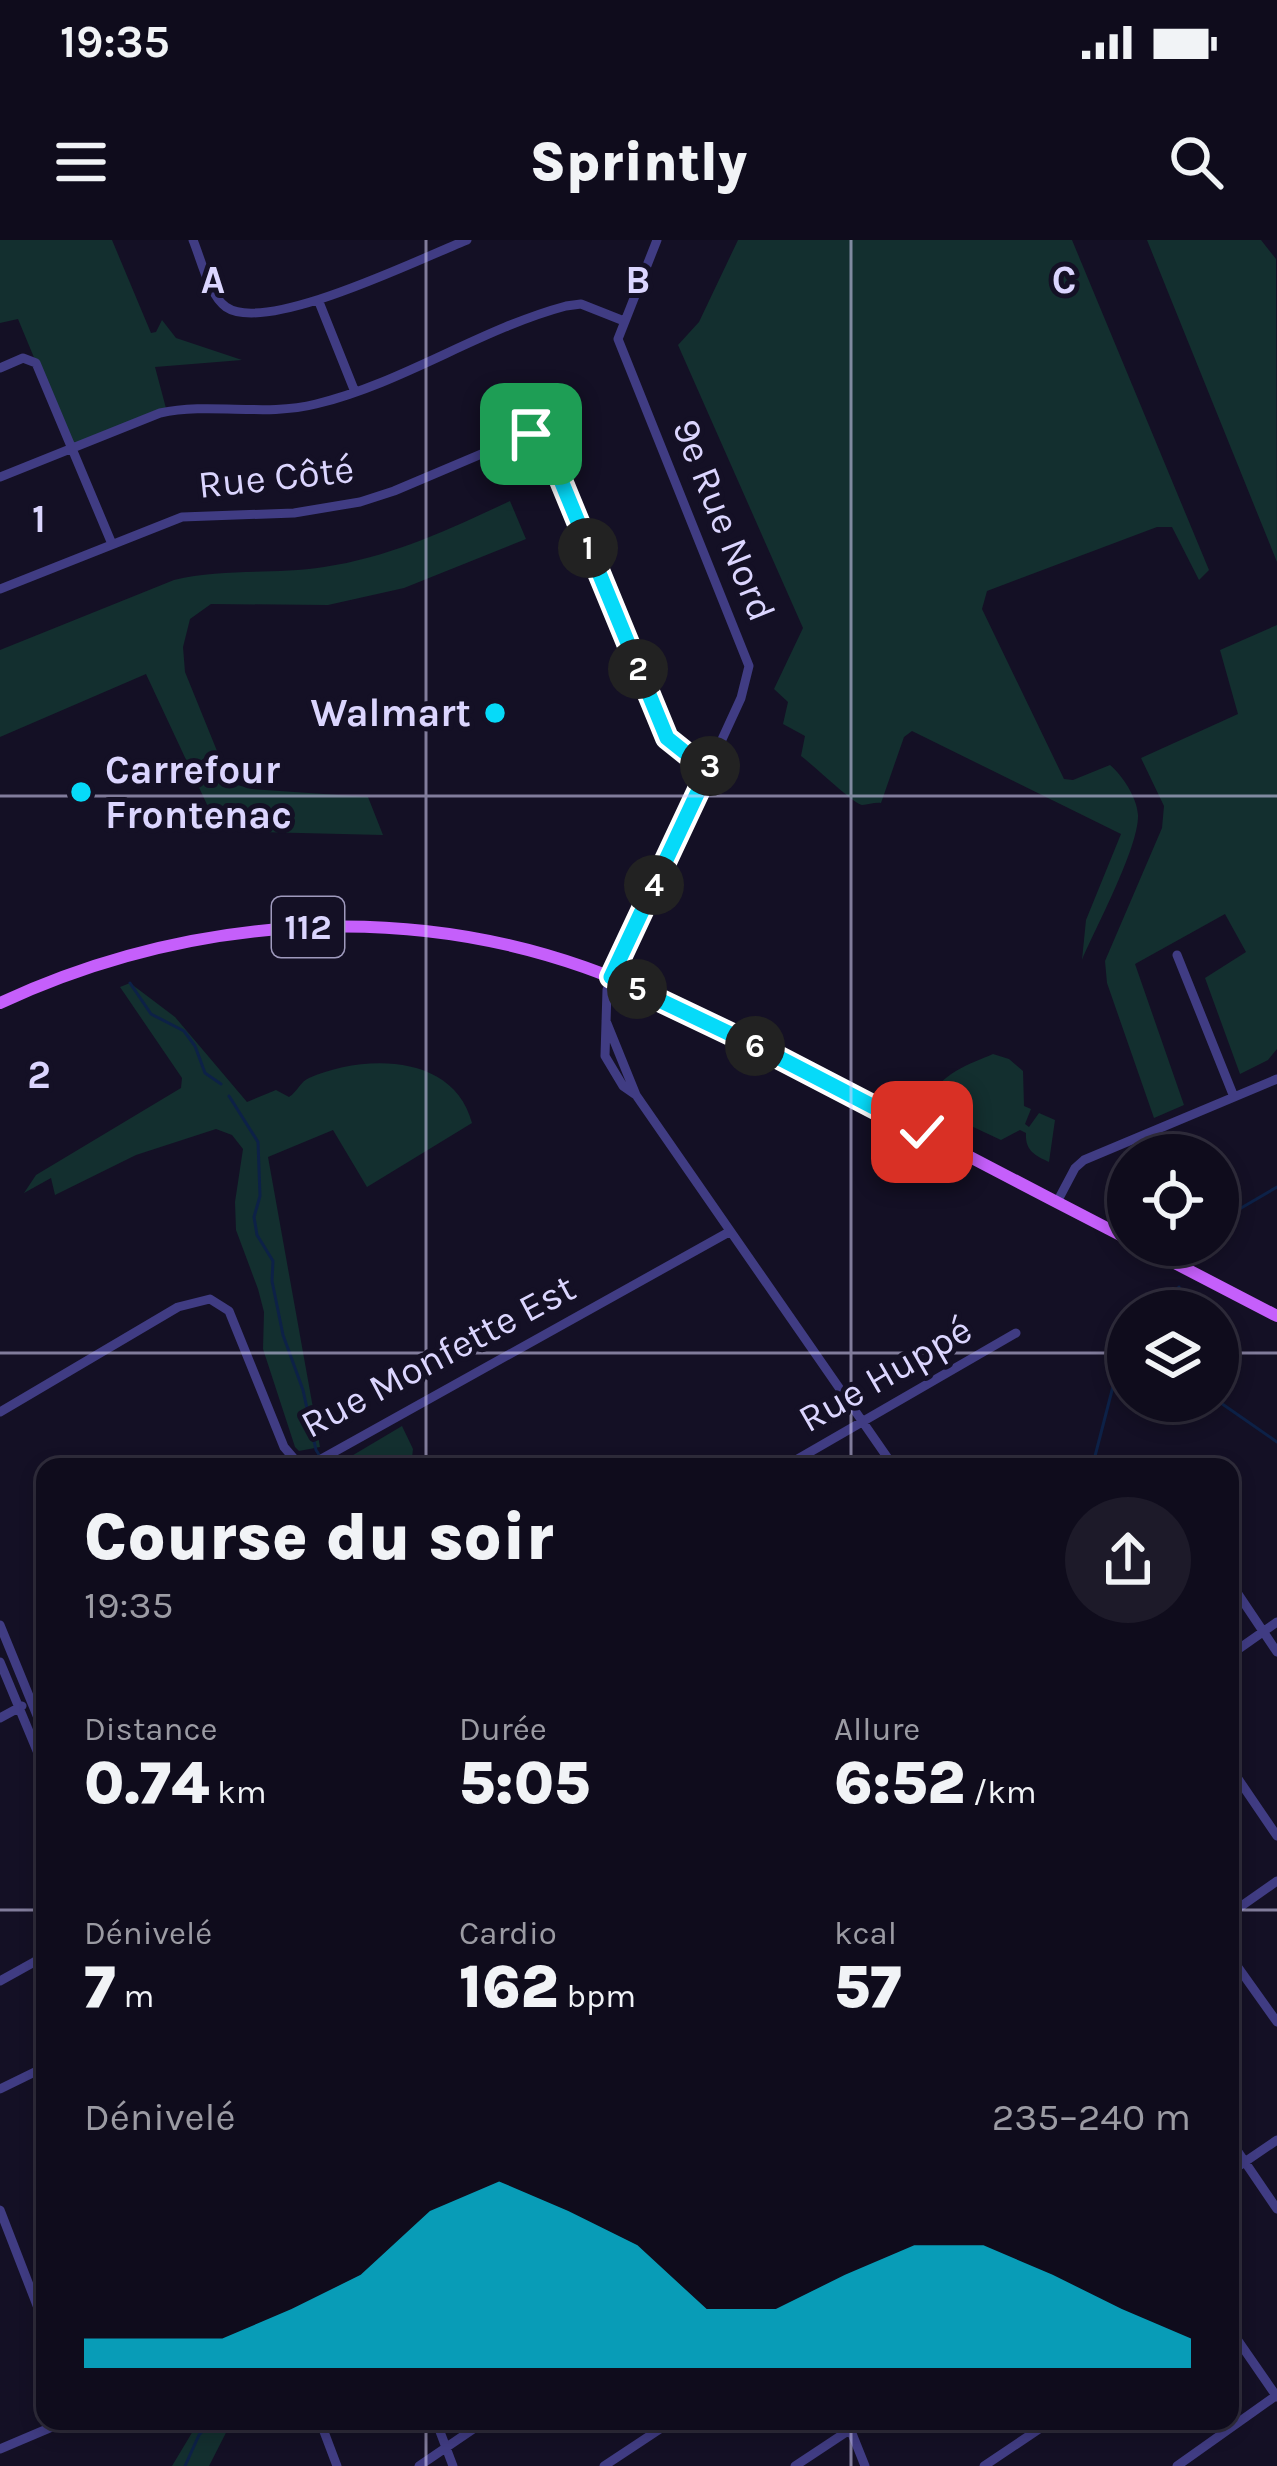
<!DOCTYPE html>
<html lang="fr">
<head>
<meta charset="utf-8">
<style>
	body { margin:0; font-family:Karla,sans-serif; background:#1d1a29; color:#f1f3f6; height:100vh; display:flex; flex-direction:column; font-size:45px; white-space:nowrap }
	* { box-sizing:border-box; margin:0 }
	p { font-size:39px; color:#9b9ba3 }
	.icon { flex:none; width:66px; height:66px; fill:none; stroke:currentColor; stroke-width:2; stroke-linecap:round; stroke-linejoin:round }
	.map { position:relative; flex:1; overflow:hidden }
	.sheet { position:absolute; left:36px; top:1218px; width:1203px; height:972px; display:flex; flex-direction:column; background:#0f0c1c; border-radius:24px; box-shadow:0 6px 18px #0003,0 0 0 3px #2f2c3b }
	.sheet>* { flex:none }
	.controls { position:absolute; left:1107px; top:894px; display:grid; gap:24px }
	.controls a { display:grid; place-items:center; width:132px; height:132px; border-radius:50%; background:#0f0c1c; box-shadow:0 6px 18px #0003,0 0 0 3px #2f2c3b; font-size:60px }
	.pin { position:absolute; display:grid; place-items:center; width:102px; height:102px; color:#fff; margin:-51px; border-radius:24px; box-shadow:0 6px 18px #0006 }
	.km { position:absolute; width:60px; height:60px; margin:-30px; border-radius:50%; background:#222; color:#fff; font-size:33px; line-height:60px; text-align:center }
	.round { display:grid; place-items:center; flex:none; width:126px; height:126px; border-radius:63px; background:#1d1a29 }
	.head { display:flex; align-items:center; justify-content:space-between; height:204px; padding:0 48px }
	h1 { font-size:66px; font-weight:800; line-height:90px }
	.figures { display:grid; grid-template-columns:repeat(3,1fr); gap:18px; height:204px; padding:12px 48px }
	.figures div { display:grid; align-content:center }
	.figures b { font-size:60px; font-weight:800 }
	.figures small { font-size:33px; font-weight:400 }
	.figures p { font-size:33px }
	.chart { height:336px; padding:24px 48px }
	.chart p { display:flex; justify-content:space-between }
	.chart svg { width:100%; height:216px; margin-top:12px; fill:#06daf9; opacity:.7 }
	.status { display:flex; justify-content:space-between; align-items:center; height:84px; padding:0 60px; background:#0f0c1c; direction:ltr }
	.status svg { height:33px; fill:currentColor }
	header { display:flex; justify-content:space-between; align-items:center; height:156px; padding:0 48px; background:#0f0c1c; font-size:54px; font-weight:800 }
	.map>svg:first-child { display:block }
</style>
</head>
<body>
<div class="status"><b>19:35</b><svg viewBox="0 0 49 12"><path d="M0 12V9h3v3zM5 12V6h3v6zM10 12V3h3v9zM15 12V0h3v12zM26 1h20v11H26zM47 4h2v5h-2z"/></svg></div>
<header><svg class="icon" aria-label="menu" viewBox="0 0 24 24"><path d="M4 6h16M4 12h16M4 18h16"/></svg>Sprintly<svg class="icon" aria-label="search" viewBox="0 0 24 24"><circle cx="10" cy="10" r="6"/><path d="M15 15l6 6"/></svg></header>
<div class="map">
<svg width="1277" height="2226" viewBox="0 0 1277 2226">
	<rect width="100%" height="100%" fill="#141025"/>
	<path fill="#132f2f" d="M0,0h112l39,93 5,-1 6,-12 14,18 66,22 -87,7 12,45 -95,37 -54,-130 -18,4z
		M738,0h334l137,330 -10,10 -27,-53h-15l-170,64 -5,18 82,170 9,1 37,-15c12,10 27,32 28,50 1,32 -42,112 -56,145l4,-40 35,-86 -209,-103 -8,6 -23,66c-6,-1 -13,2 -19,2 -8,-1 -49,-40 -61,-49l4,-20 -22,-12 5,-22 -14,-13 29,-61 -125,-283 21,-23z
		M1147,0h114l15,19 1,303z
		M510,261l16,38 -122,49 -76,17 -117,-1 -21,15 -7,28 2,25 45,111 22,6 116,8 15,38 -124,-3 -49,-21 -64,-137 -146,63v-87l174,-70c49,-12 100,-5 150,-13 67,-10 126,-38 186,-66z
		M1277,385v424l-9,11 -28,14 -35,-96 41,-26 -21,-38 -90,50 49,141 -30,13 -47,-135 -2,-22 57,-133 2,-22 -23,-48 97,-44 -18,-64z
		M130,743l45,34 72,85 29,-12 13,7c9,-6 11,-15 20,-19 54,-24 145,-25 163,45l-105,64 -34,-57 -65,27 52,290 -21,4 -4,-4 -32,-98 1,-37 -6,-23 -22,-59 -1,-28 8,-53 -11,-14 -16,-6 -80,26 -81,40 -4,-17 -27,15 12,-18 145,-87 1,-10 -62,-91z
		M993,814l16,5 14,12 1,35 7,3 -6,15 4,3 10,-14 16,7 -6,42c-15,-7 -24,-12 -23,-29l-6,-3 -19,10 -62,-29 -8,-11c7,-26 39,-36 62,-46z
		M402,1186l11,23 -2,18h-78z
		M199,2181h33l-23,45h-37z"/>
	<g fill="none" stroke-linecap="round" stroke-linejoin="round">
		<path stroke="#0d2147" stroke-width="3" d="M130,743l21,31 33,17 11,15 10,27 16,11
			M229,856l29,46 2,54 -6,21 3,18 16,26 -1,20 11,54 20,55 13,60 11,17
			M1218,997l18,-26 41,-24
			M1205,1016l8,-11
			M1160,1071l19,-24
			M1218,1161l59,41
			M1089,1227l5,-7 23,-89
			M185,2226l14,-31 13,-14"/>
		<path stroke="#403c83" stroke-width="9" d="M193,0c8,19 16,55 33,67 40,28 195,-49 241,-67
			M319,62l36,90
			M0,128l23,-10 13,5 76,181
			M0,237l160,-64c51,-11 105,4 156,-9 87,-21 164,-75 250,-98l15,-2 43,17
			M0,349l182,-72 112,-4 66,-11 34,-11 130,-55 13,-1 9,9 121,294 20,16 25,8
			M1177,715l57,142
			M606,781l30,74 258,372
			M636,855l-13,-9 -18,-30 2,-66 134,-292 8,-32 -131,-327 39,-99
			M1057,962l18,-34 9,-8 193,-81
			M0,1172l178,-105 32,-8 19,12 55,136 12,14 20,1 413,-230
			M784,1227l232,-134
			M1132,1227l12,-7 9,7
			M1230,1342l47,70
			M0,1385l45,110
			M1230,1415l47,-33
			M0,1422l45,108
			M0,1478l22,-12
			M1230,1527l47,69
			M1230,1674l47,-33
			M1230,1716l47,66
			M0,1741l45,-25
			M0,1849l45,-22
			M1230,1900l47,69
			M1230,1932l47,-32
			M0,1970l45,116
			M1230,2089l47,68
			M320,2181l17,45
			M436,2181l17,45
			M847,2181l18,45
			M0,2209l66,-28
			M419,2226l66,-45
			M604,2226l68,-45
			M795,2226l68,-45
			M984,2226l67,-45
			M1177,2226l100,-71"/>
		<path stroke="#c55ffb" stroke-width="12" d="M0,763c181,-84 393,-103 584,-36 87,31 171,78 254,121 96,50 193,101 290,151
			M1140,1005l137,71"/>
	</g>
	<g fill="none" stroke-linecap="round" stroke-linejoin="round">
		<g stroke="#fff" stroke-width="24">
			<path id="route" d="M531,194l15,10 121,294 20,16 25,8 -101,215 155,74 156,81"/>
		</g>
		<use href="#route" stroke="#06daf9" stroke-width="15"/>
	</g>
	<path fill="none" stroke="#dbd5fe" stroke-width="3" stroke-opacity="0.55" d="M426,0v1227M851,0v1227M0,556h1277M0,1113h1128M1218,1113h59M0,1670h45M1230,1670h47M426,2181v45M851,2181v45"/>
	<g fill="#06daf9" stroke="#141025" stroke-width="4.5">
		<circle cx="495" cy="473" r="12"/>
		<circle cx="81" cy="552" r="12"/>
	</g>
	<g text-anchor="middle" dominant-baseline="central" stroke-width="10" stroke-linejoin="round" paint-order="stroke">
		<rect fill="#141025" stroke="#9f9abd" stroke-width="3" x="272" y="657" width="72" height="60" rx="9"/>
		<g font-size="36" font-weight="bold" fill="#dbd5fe">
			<text x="308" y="687">112</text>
		</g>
		<g font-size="39" fill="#dbd5fe" stroke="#141025">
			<text transform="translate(276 237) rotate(-6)">Rue Côté</text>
			<text transform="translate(724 280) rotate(68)">9e Rue Nord</text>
			<text transform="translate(438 1116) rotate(-28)">Rue Monfette Est</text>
			<text transform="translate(885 1134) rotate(-30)">Rue Huppé</text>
		</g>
		<g font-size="39" font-weight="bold" fill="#dbd5fe" stroke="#141025" text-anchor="end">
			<text x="471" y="473">Walmart</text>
			<text x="105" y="530" text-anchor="start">Carrefour<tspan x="105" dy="45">Frontenac</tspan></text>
		</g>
	</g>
	<g font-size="39" text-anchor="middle" font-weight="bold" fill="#dbd5fe" stroke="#141025" stroke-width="10" stroke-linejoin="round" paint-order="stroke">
		<text x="213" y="53">A</text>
		<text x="638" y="53">B</text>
		<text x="1064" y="53">C</text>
		<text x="39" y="292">1</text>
		<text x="39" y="848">2</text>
	</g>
</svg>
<div class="controls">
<a><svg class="icon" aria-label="locate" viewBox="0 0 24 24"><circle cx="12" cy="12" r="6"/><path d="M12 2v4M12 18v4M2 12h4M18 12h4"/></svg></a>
<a><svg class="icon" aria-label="layers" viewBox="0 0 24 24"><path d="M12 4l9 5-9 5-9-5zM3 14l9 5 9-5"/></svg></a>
</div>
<div class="pin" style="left:531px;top:194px;background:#1e9e55"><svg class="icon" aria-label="arrive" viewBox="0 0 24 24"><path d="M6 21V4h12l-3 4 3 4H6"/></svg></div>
<div class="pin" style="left:922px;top:892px;background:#d93025"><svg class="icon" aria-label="check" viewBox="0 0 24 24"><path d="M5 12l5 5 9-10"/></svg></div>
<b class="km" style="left:588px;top:308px">1</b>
<b class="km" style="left:638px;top:429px">2</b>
<b class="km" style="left:710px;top:526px">3</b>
<b class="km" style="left:654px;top:645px">4</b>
<b class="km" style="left:637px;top:749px">5</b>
<b class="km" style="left:755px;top:806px">6</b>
<section class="sheet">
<div class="head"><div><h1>Course du soir</h1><p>19:35</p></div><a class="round"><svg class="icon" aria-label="share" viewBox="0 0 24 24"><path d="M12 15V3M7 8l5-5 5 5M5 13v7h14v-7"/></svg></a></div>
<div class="figures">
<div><p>Distance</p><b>0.74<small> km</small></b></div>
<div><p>Durée</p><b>5:05</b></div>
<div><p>Allure</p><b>6:52<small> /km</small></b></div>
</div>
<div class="figures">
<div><p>Dénivelé</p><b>7<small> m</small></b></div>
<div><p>Cardio</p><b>162<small> bpm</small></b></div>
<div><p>kcal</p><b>57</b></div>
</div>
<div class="chart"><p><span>Dénivelé</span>235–240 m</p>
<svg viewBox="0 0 160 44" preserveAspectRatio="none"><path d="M0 44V38L10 38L20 38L30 32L40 25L50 12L60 6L70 12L80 19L90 32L100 32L110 25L120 19L130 19L140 25L150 32L160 38V44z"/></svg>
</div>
</section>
</div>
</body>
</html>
